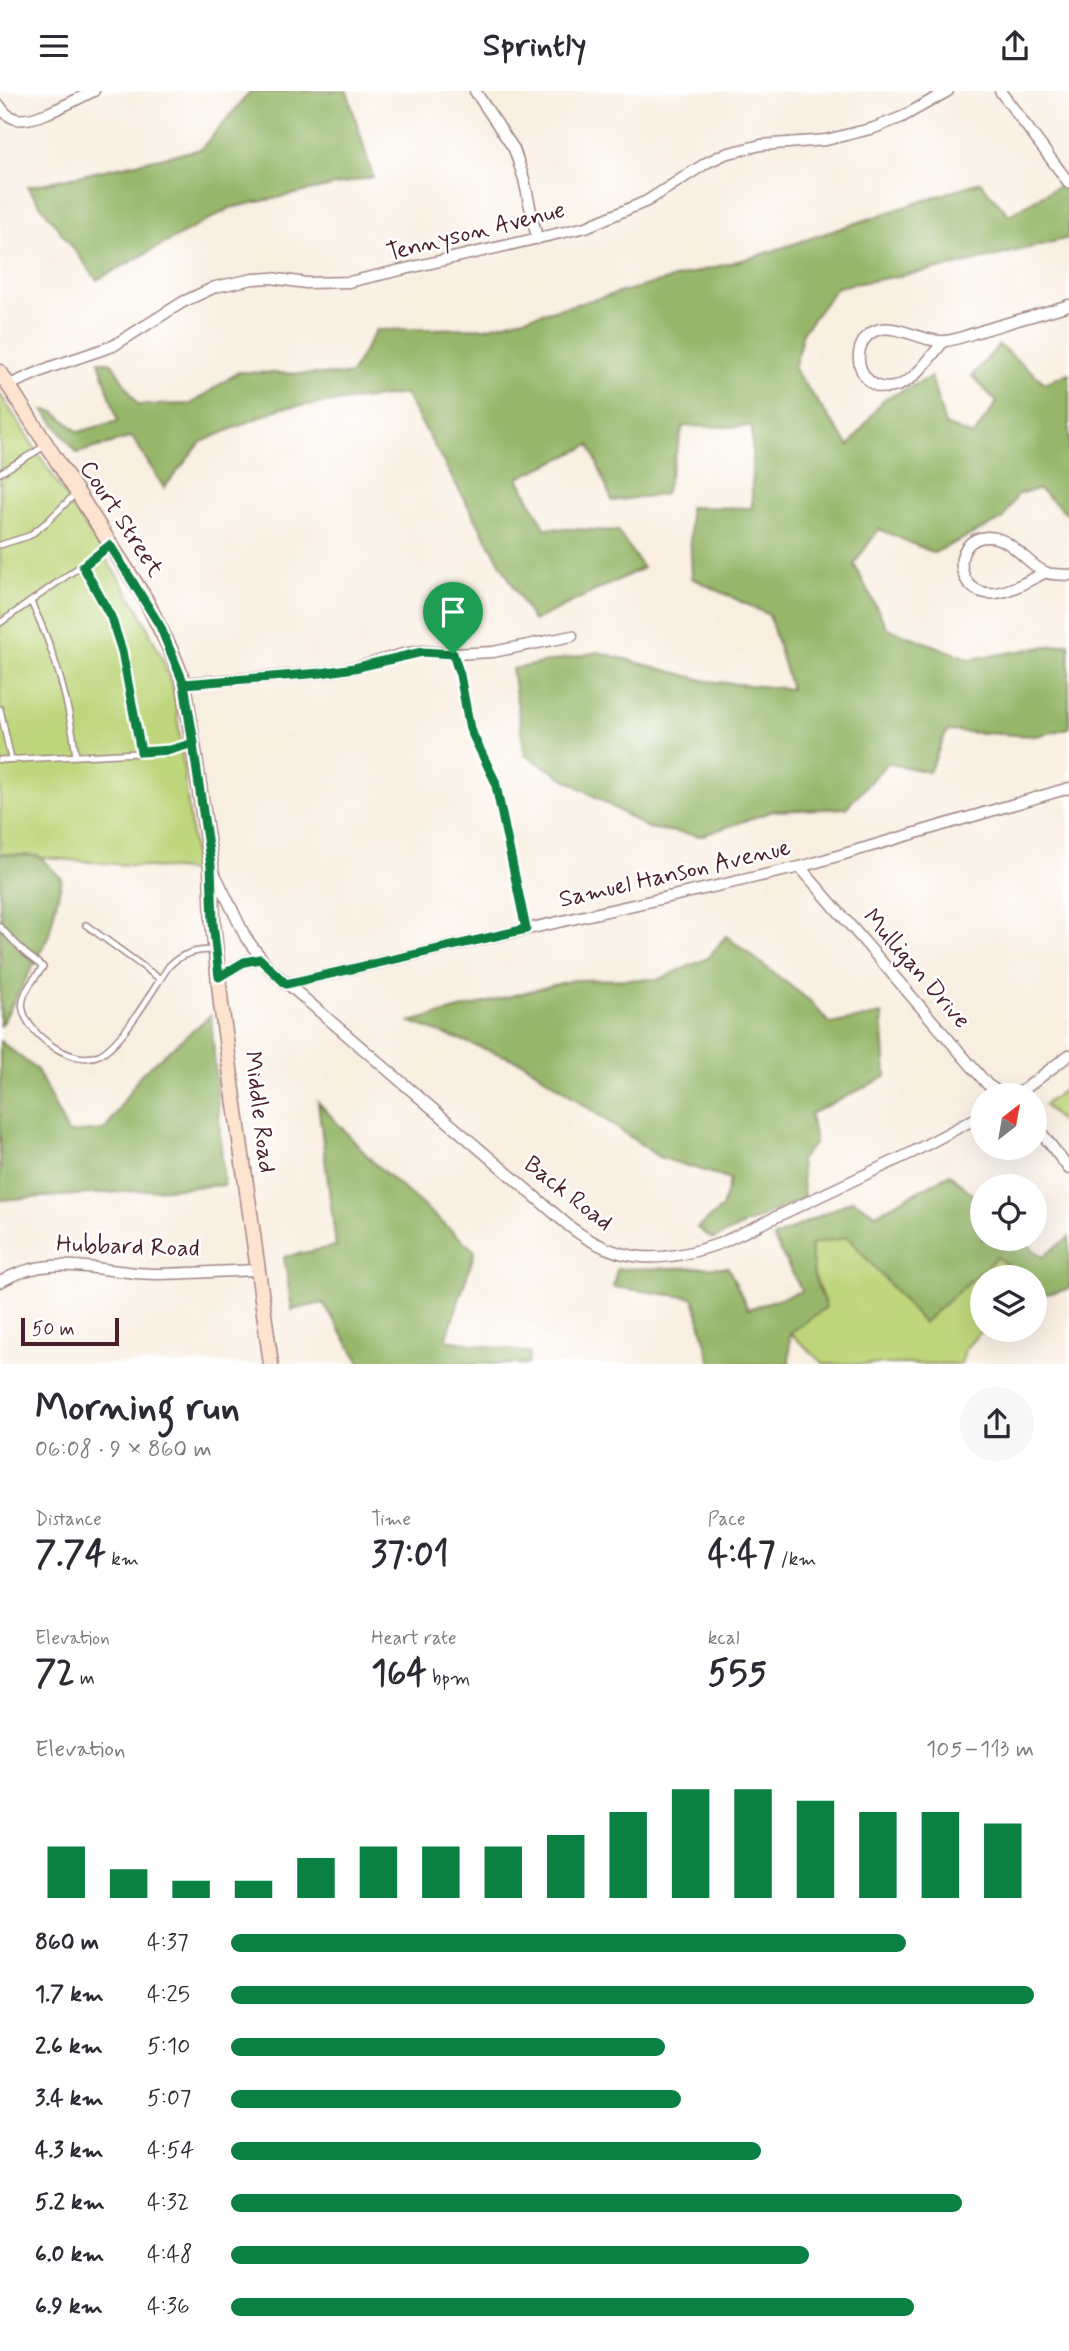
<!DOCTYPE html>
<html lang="en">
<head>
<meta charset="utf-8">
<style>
	body { margin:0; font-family:Mynerve,sans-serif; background:#f7f7f7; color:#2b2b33; height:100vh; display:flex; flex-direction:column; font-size:26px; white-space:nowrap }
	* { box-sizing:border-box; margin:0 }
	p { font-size:23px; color:#7c7c81 }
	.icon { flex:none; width:38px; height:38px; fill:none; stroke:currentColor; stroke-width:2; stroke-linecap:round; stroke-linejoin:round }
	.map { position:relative; height:1273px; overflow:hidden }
	.sheet { display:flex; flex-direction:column; background:#fff; flex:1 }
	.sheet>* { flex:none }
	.needle { width:46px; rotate:31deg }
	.buttons { position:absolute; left:970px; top:992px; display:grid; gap:14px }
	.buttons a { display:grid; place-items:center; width:77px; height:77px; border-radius:50%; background:#fff; box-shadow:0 7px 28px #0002; font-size:35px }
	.scale { position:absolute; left:21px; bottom:18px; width:98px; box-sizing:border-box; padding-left:7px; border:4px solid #4a1f2b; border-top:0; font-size:19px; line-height:24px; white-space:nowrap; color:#4a1f2b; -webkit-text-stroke:5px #fff; paint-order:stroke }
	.pin { position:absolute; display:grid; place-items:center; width:60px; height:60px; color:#fff; margin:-72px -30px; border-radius:50% 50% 50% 0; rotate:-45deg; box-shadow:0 0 7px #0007 }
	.pin .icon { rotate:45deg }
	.round { display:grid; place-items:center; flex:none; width:74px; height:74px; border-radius:37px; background:#f7f7f7 }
	.summary { display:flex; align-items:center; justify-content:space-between; height:119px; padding:0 35px }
	h1 { font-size:38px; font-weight:700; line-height:52px }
	.figures { display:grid; grid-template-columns:repeat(3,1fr); gap:10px; height:119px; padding:7px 35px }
	.figures div { display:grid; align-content:center }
	.figures b { font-size:35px; font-weight:700 }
	.figures small { font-size:19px; font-weight:400 }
	.figures p { font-size:19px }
	.chart { height:196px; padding:14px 35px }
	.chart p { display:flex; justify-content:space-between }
	.chart svg { width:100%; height:126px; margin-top:7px; stroke:#0b8043; stroke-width:6 }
	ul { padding:0 35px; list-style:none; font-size:23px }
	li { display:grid; grid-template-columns:112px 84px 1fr; align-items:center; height:52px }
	li i { height:18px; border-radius:9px; background:#0b8043 }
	header { display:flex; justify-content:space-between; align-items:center; height:91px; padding:0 35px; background:#fff; font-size:32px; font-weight:700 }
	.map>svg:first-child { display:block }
</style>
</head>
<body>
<header><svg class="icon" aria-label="menu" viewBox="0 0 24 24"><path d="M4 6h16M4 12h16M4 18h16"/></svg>Sprintly<svg class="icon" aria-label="share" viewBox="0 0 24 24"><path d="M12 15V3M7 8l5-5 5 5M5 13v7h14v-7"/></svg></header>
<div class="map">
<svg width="1069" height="1273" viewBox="0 0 1069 1273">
	<rect width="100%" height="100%" fill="#fff"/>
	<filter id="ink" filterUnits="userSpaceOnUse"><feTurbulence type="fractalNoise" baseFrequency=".0143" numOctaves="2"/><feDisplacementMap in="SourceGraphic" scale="14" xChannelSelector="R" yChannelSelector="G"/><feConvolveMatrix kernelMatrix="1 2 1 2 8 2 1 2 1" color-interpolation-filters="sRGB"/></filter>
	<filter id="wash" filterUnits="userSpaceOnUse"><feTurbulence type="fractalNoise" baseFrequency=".00686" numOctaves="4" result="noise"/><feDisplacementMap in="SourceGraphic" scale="28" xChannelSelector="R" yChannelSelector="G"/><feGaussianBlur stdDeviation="1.57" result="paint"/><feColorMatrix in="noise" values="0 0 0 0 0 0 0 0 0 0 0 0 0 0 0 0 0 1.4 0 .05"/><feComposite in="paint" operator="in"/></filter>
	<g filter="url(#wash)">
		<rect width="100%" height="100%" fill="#f9efe1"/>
		<path fill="#bed67b" stroke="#847a53" stroke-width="2" d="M0,303l139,216 24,50 12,36 21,175 -196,-17z
			M1069,995v44l-25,-25z
			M848,1145l75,86 74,-65 25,20h-40v53l-17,19 -4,15h-137l-34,-31 36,-26 -12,-31 -4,-31z"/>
		<path fill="#96b76b" stroke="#706b4b" stroke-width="2" d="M251,0h96l26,86 -143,31 -133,72 -70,-93 174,-38z
			M980,91l29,33 51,-30 9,13v40l-114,28 -118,21 -34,45 -9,37 55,77 34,-46 48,-23 14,48 28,11 24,-34 -25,-26 27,-31 46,38 24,-10v142l-30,-26 -21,5 -15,25 -69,34 -55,-24 -25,35 33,64 83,31 99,-16v85l-33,8 -89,-5 -18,41 -42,-9 -41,45 -73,3 -72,25 -53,-8 -123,-73 -13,-86 86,-17 109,29 84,8 -22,-74 -77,-37 -3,-71 63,1v-81l-69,-1 -18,68 -53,7 -22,-56 -72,33 27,50 73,3 25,37 -110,53 -128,-227 -124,14 -80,34 -37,46 -32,-51 -55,16 -33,-43 11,2 23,20 40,-11 -19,-60 13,2 26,42 53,-1 47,-32 112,3 26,-45 110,-2 271,-72z
			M0,763l39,2 23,23 -14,59 -48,89v-110l2,-1 -2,-4z
			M726,845l84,65 20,23 52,-10 4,63 -76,37 5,29 -15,17 4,38 -91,41 -16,-11 25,-20 8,-29 -71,-22 -135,-94 -114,-41 163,-42 87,-1 48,-21z
			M211,924l13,170 -224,15v-159l37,29 31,63 37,-3 36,-56z
			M318,1011l57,62 100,87 -29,89 84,13 -2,11h-167l-38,-61 -31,7 -8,-53 52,-11z
			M950,1083l32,29v36h40l20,18 27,-20v52l-26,6 -9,-7v-11h-12l-25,-20 -74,66 -75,-86 -38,8 4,31 12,31 -36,26 -1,31h-78l-17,-66 -81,-11 4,-18 111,-2 20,42 54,-18 -29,-53 80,-38 23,14z"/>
	</g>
	<g filter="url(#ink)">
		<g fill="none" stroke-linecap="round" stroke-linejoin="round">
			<g stroke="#a28786" stroke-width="8">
				<path id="lane" d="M0,382l45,-27
					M0,454l29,-9 18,-14 30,-30
					M83,475l28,51 12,34 18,101
					M31,511c24,49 38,99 45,154
					M0,532l109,-77
					M453,563l7,21 10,54 25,52 31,148
					M0,618l11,50
					M0,669l158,-8 34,-9
					M86,834l74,54
					M0,836l25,26 18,14c-8,11 -24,28 -20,43 6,26 50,57 76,45 24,-12 54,-66 70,-89 13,-13 27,-16 45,-16"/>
			</g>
			<g stroke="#a28786" stroke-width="13">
				<path id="street" d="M475,0l39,58 10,30 13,60
					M1000,0l69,92
					M0,15c3,6 10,12 17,13 19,4 59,-20 77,-28
					M943,251c-13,15 -27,38 -46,44 -28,10 -48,-23 -33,-46 20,-28 56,4 81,1 12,-1 25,-7 36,-10 29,-9 59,-17 88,-26
					M9,294l42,-18 62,-21 70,-44 32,-15 38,-8 18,-1 35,5 43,-1 237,-55 61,-26 61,-39 17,-8 36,-9 65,-5 48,-12 28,-11 46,-26
					M1046,481c-15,7 -33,19 -50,21 -42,5 -46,-55 -9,-56 25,-1 39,28 60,36 7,2 15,1 22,2
					M184,592l137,-10 33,-5 49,-14 19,-3 31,3 40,-2 79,-16
					M800,776l187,217 16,11
					M214,781l32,66 23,30 300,258c50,39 94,38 152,17l190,-90 71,-38
					M219,886l25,-15 16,-3
					M286,893l514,-117 269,-79
					M1017,1004l52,-40
					M1034,1032l35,46
					M0,1191c52,-31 98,-9 154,-8 34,0 69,-3 103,-4"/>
			</g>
			<g stroke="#a28786" stroke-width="17">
				<path id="secondary" d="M0,281l145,226 28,57 11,28 27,183 2,57 8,81 50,360"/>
			</g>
			<use href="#lane" stroke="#fff" stroke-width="5"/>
			<use href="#street" stroke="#fff" stroke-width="10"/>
			<use href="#secondary" stroke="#fde4d0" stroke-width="14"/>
		</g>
	</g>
	<g fill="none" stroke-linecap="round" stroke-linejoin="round" filter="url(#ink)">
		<g stroke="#fff" stroke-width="14">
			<path id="route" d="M453,563l-31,-2 -68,16 -33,5 -137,11 10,59 -24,7 -29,2 -19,-101 -11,-34 -28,-51 27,-21 50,81 24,58 27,182 2,57 6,54 25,-15 16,-3 26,25 240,-55 -31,-148 -25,-52 -10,-54 -7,-21"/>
		</g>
		<use href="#route" stroke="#0b8043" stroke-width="9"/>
	</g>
	<g text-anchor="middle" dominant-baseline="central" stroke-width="5" stroke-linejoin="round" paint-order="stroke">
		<g font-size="24" fill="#4a1f2b" stroke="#fff">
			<text transform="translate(476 141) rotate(-14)">Tennyson Avenue</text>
			<text transform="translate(121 428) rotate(57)">Court Street</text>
			<text transform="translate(675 783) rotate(-13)">Samuel Hanson Avenue</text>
			<text transform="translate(916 878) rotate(49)">Mulligan Drive</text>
			<text transform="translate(259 1021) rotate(83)">Middle Road</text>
			<text transform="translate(568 1103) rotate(38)">Back Road</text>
			<text transform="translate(128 1156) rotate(2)">Hubbard Road</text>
		</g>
	</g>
</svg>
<div class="buttons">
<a><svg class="needle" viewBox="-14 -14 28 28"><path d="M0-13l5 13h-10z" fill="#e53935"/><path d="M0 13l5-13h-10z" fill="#7c7c81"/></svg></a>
<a><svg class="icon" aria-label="locate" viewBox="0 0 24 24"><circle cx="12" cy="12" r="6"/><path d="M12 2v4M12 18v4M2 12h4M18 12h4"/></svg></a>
<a><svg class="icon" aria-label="layers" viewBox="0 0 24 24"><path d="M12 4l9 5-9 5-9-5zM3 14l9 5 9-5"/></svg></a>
</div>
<div class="scale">50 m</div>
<div class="pin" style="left:453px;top:563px;background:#1e9e55"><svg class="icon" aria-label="arrive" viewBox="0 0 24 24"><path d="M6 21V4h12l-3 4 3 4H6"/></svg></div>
</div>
<section class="sheet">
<div class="summary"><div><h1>Morning run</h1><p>06:08 · 9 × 860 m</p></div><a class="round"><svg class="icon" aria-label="share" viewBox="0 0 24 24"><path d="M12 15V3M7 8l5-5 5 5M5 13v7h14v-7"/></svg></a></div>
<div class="figures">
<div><p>Distance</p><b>7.74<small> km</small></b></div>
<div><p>Time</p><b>37:01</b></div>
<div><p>Pace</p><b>4:47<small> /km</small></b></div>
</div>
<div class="figures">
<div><p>Elevation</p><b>72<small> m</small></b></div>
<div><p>Heart rate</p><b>164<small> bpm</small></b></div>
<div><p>kcal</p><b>555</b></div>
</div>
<div class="chart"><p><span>Elevation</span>105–113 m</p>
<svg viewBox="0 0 160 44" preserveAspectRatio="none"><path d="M5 44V26M15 44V34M25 44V38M35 44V38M45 44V30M55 44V26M65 44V26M75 44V26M85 44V22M95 44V14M105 44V6M115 44V6M125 44V10M135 44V14M145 44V14M155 44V18"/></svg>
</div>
<ul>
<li><b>860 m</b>4:37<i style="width:84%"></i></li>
<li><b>1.7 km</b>4:25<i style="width:100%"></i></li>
<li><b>2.6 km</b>5:10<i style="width:54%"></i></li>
<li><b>3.4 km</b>5:07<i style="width:56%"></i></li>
<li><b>4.3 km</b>4:54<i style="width:66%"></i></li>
<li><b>5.2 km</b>4:32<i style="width:91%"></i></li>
<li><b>6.0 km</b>4:48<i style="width:72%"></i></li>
<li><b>6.9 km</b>4:36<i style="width:85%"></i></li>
</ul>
</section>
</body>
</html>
